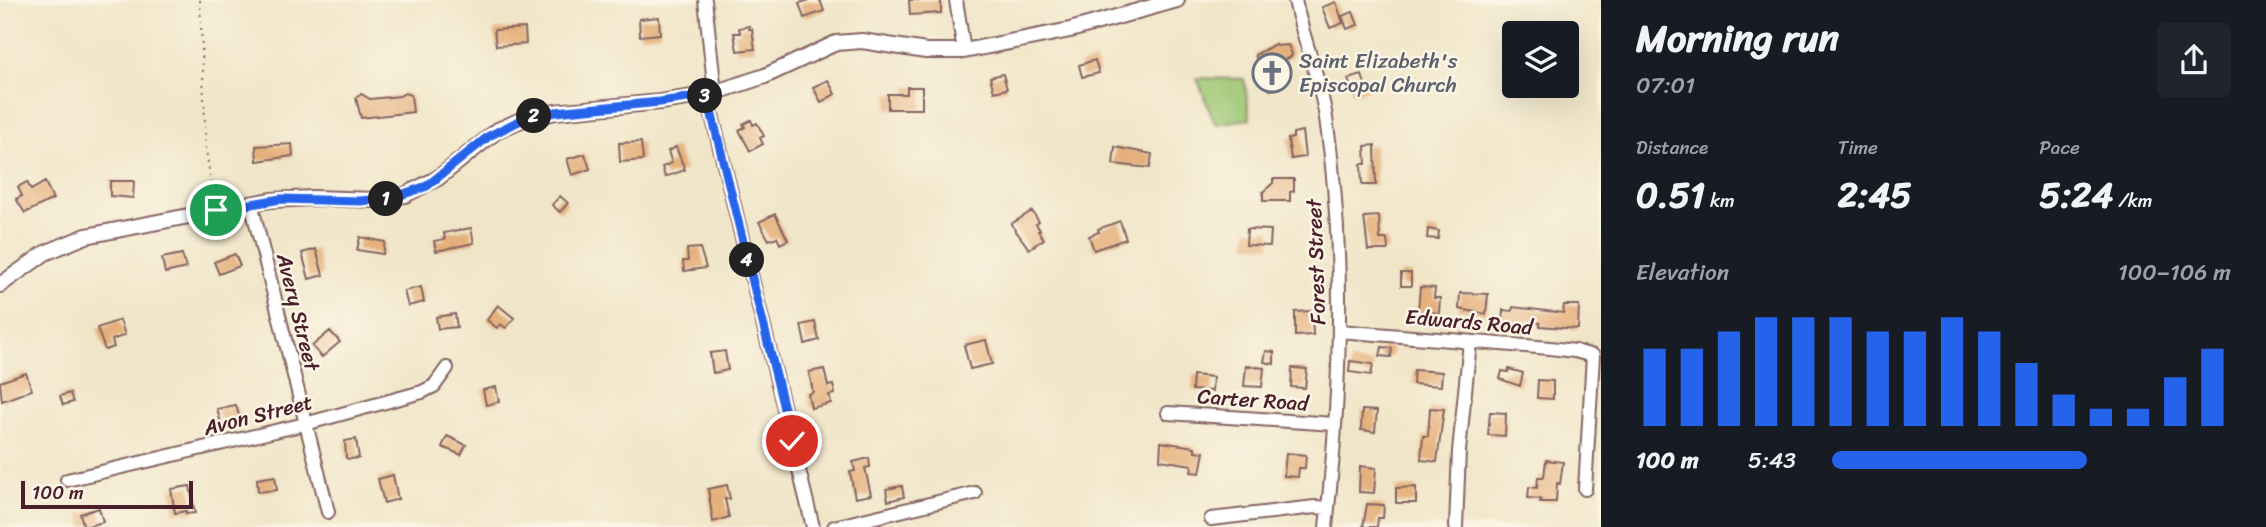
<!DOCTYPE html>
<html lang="en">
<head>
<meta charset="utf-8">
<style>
	body { margin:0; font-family:Sriracha,sans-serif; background:#20242c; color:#f1f3f6; height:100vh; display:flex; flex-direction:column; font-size:26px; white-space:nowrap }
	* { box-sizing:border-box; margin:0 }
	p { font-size:23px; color:#9ea1a6 }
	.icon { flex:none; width:38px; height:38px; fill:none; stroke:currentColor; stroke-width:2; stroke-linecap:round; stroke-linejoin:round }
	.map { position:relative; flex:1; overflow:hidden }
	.drawer { display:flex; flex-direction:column; background:#171b24; width:665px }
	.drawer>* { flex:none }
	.controls { position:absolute; left:1502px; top:21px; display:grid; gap:14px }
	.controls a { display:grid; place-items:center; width:77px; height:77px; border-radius:7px; background:#171b24; box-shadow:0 7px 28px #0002; font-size:35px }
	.scale { position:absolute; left:21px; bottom:18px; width:172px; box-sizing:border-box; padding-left:7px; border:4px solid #4a1f2b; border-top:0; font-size:19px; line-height:24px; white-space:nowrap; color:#4a1f2b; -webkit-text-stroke:5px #fcf5e5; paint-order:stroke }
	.pin { position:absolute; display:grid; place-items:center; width:60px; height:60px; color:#fff; margin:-30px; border:4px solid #fff; border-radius:50%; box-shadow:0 2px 7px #0007 }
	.km { position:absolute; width:35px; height:35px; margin:-18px; border-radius:50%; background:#222; color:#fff; font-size:19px; line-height:35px; text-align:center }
	.round { display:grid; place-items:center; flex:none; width:74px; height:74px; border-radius:7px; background:#20242c }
	.headline { display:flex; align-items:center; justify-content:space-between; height:119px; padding:0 35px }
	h1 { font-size:38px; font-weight:700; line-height:52px }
	.figures { display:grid; grid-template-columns:repeat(3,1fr); gap:10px; height:119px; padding:7px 35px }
	.figures div { display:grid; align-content:center }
	.figures b { font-size:35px; font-weight:700 }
	.figures small { font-size:19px; font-weight:400 }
	.figures p { font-size:19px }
	.chart { height:196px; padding:14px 35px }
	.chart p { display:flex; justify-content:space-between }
	.chart svg { width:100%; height:126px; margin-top:7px; stroke:#2563eb; stroke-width:6 }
	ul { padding:0 35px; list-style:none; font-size:23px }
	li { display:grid; grid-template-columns:112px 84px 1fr; align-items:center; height:52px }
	li i { height:18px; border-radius:9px; background:#2563eb }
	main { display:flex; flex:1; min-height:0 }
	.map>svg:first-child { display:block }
</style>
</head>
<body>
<main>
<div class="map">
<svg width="1601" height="527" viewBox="0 0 1601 527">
	<rect width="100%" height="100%" fill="#fcf5e5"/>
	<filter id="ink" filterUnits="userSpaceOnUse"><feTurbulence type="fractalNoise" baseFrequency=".0143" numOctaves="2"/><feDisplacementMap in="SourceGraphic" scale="14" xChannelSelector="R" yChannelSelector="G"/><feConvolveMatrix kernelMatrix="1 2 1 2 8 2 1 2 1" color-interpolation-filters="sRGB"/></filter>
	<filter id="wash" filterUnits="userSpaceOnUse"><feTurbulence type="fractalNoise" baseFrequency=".00686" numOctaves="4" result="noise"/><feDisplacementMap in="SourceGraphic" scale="28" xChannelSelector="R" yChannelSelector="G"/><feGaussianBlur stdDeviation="1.57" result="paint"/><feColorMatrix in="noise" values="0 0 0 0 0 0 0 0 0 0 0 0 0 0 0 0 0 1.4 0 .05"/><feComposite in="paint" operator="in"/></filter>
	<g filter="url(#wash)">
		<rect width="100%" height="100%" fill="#f0e5c7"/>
		<path fill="#9ec774" stroke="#747350" stroke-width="2" d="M1197,78l47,1 6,40 -35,5z"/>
		<g id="blocks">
			<path fill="#e5b07c" d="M810,0h10l4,11 -20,7 -5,-15z
				M909,0h32v13l-31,2z
				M1336,2l7,21 -13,5 -8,-21z
				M1353,12l5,13 -11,4 -5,-13z
				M659,17l1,17 -20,2 -1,-17z
				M749,26v3h3l3,20 -18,2 -3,-18h6l-1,-5z
				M525,28l1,16 -30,2 -2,-16z
				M1275,44l1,2 12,-1 4,9 -1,3 -14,6 8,20 -15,7 -15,-35z
				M1095,60l4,13 -17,4 -3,-12z
				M1003,74l4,15 -13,3 -4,-15z
				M1362,75l5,15 -14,4 -5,-15z
				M828,80l7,14 -14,8 -8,-15z
				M907,87h15v22h-34v-15h19z
				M404,93l7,2 2,17 -52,6 -5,-20 5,-4 9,5 30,-3z
				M751,120l2,5 4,-2 7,13 -4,2 3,6 -13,7 -11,-21 6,-3 -2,-3z
				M1302,131l3,26 -14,2 -3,-20 5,-1v-5z
				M641,142l2,18 -23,2 -1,-19z
				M292,144l1,12 -36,5 -1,-15z
				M1375,145l1,40h-14l-1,-21h5l-1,-18z
				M676,147l9,23 -20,7 -3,-10 10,-4 -4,-12z
				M1115,147l37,7 -2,14 -37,-4z
				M585,154l5,15 -18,6 -5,-16z
				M1273,179h21v12l-4,1v9h-27v-9l10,-9z
				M110,181h24l-1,17 -23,-2z
				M27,182l4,8 14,-8 8,17 -28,14 -9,-14 6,-3 -4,-9z
				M560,196l8,7 -8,9 -8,-7z
				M1032,211l7,11 -3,2 4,6 -2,1 6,8 -15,10 -18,-25z
				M775,214l13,26 -8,4 -3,-7 -8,3 -10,-18z
				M1379,216l1,23h7l1,11h-20l-4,-33z
				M1120,221l6,18 -32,11 -5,-14 10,-4 -1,-3z
				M471,228l3,15 -38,8 -2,-10 11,-2 -1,-6z
				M1247,229l24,1 -1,16 -24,-1z
				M1428,229l11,2 -1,8 -11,-1z
				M360,237l25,5 -2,12 -26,-4z
				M700,248l6,20 -22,3 -1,-10h5l-1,-12z
				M316,249l7,26 -14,4 -7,-26z
				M182,254l4,14 -21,5 -3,-15z
				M235,254l5,12 -21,8 -5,-12z
				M1401,273h10v13h-10z
				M421,287l3,15 -16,4 -4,-15z
				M1420,287l15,1 -1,10h6l-1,15 -21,-2z
				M1460,293l28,1 -2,20 -27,-5z
				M498,305l16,13 -8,10 -6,-4 -3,4 -10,-8z
				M1564,305h15l-1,24 -38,-3v-3l-7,-1 -1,3 -30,-1 1,-14 9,1 1,-4 50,6z
				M1312,311l1,24 -18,1v-24z
				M455,314l2,13 -19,2 -2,-12z
				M120,320l5,15 -13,5 2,7 -9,3 -8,-22z
				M815,322l4,18 -14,4 -4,-19z
				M330,331l10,11 -18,15 -10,-11z
				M986,340l6,24 -22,5 -6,-24z
				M1382,347l10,1 -1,9 -11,-1z
				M725,351l3,19 -15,3 -3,-20z
				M1266,351l8,1v12l-10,-2z
				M1350,361l23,3 -2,11 -22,-3z
				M1246,366l18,2 -2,19 -18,-1z
				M1292,368l15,1 -2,19 -14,-1z
				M824,369l4,17 5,-1 2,9 -6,1 2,8 -20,5 -3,-14 5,-2 -4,-20z
				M1509,369l14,4 -3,13 -20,-7 2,-8 6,1z
				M1414,370l28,2 -1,14 -28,-2z
				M26,373l6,17 -30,11 -2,-19z
				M1193,375l20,2 -1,14 -20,-1z
				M1538,380l15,1v18l-16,-1z
				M496,387l3,15 -13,3 -3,-15z
				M70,393l3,9 -10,3 -3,-9z
				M236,405l4,14 -19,4 -4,-14z
				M1430,408l14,1 -7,53 -16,-2 2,-24h5z
				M1362,410l15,1 -2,21 -14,-2z
				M1490,412l16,1 -1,23 -17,-1z
				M447,436l19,9 -5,10 -19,-8z
				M356,439l3,19 -10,1 -3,-1 -1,-17z
				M1161,442l34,5v4l9,1 -4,21 -9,-1 1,-7 -32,-5z
				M1286,453l20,2 -1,13h-6l-1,9 -14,-1z
				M869,458l1,9 -5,1 6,27 -16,3 -5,-26 5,-1 -2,-9z
				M1546,460l17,2 -3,22 -3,-1 -1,19h-16l1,-3 -13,-1 1,-11 8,1 1,-11h6z
				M1360,466l16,2 -2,25 -15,-1z
				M393,475l5,24 -14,4 -6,-24z
				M275,476l2,14 -19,2 -1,-13z
				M727,485l3,14h-5l4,18 -16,5 -5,-33z
				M190,486l5,27 -9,1v-3l-11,2 -4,-24z
				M902,486l2,11 -16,4 -2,-12z
				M1416,487v16h-20v-15z
				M1367,504l17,1 -1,13h-5l-1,9h-14z
				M99,508l4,14 -19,5 -4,-13z"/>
		</g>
	</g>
	<g filter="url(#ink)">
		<use href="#blocks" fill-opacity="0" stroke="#846462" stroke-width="2"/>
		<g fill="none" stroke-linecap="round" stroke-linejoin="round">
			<g stroke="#846462" stroke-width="16">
				<path id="minor" d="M705,0l10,93
					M956,0l8,51
					M1295,0c8,40 25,78 31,118 20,134 15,275 0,409
					M707,95l106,432
					M251,203l77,309
					M1339,331l211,17 25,3 18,5 -8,133
					M1168,413l167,11
					M67,480l238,-56 117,-32 12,-6 13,-18
					M1211,519l104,-12 13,1
					M834,527l141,-34
					M1456,527l3,-76 11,-109"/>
			</g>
			<g stroke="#846462" stroke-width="18">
				<path id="tertiary" d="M0,285l45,-32 41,-17 185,-36 42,-2 63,2 29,-5 33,-17 60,-48 23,-10 34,-8 105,-10 47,-7 58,-19 71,-33 26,-2 64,10h38l106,-21 107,-30"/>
			</g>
			<path stroke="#846462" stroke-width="2" stroke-dasharray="2 5" stroke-linecap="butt" d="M200,0l6,149 7,49"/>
			<use href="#minor" stroke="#fff" stroke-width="12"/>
			<use href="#tertiary" stroke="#fff" stroke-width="14"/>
		</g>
	</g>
	<g fill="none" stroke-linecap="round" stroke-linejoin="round" filter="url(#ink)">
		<g stroke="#fff" stroke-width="14">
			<path id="route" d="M216,210l65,-11 79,2 32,-3 35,-12 62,-50 32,-16 34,-8 105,-10 47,-7 85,346"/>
		</g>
		<use href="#route" stroke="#2563eb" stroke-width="9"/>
	</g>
	<defs>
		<g id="church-ring" transform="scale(2.0125)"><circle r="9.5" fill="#fcf5e5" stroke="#6b7280" stroke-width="1.5"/><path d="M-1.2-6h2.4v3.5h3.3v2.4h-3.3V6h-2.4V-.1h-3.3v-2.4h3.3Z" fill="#6b7280"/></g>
	</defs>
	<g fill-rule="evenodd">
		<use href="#church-ring" x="1272" y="73"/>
	</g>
	<g text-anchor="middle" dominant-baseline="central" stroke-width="5" stroke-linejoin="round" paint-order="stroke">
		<g font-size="21" fill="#5b616d" stroke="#fcf5e5" text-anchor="start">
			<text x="1299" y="61">Saint Elizabeth's<tspan x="1299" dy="24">Episcopal Church</tspan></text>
		</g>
		<g font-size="21" fill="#4a1f2b" stroke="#fcf5e5">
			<text transform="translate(1316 262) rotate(-92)">Forest Street</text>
			<text transform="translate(298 312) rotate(76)">Avery Street</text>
			<text transform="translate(1469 322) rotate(5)">Edwards Road</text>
			<text transform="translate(1253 400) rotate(4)">Carter Road</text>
			<text transform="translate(258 415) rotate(-14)">Avon Street</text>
		</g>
	</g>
</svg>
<div class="controls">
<a><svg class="icon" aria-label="layers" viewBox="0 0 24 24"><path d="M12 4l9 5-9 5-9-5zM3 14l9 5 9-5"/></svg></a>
</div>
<div class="scale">100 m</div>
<div class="pin" style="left:216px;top:210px;background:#1e9e55"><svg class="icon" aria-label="arrive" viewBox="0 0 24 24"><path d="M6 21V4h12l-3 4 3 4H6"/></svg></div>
<div class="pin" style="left:792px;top:441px;background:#d93025"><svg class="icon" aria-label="check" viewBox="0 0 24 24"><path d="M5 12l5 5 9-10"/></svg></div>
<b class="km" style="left:386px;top:199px">1</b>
<b class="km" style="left:534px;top:116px">2</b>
<b class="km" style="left:705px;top:96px">3</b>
<b class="km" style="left:747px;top:260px">4</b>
</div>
<section class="drawer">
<div class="headline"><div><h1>Morning run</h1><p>07:01</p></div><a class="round"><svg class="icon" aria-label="share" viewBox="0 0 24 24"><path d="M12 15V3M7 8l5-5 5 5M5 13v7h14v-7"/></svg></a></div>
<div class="figures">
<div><p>Distance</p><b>0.51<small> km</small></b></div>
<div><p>Time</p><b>2:45</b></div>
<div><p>Pace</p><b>5:24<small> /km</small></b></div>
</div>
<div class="chart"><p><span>Elevation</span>100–106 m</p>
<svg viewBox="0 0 160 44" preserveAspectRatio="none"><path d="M5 44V17M15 44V17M25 44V11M35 44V6M45 44V6M55 44V6M65 44V11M75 44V11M85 44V6M95 44V11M105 44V22M115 44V33M125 44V38M135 44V38M145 44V27M155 44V17"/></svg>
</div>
<ul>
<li><b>100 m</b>5:43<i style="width:64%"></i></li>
</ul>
</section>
</main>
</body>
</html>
